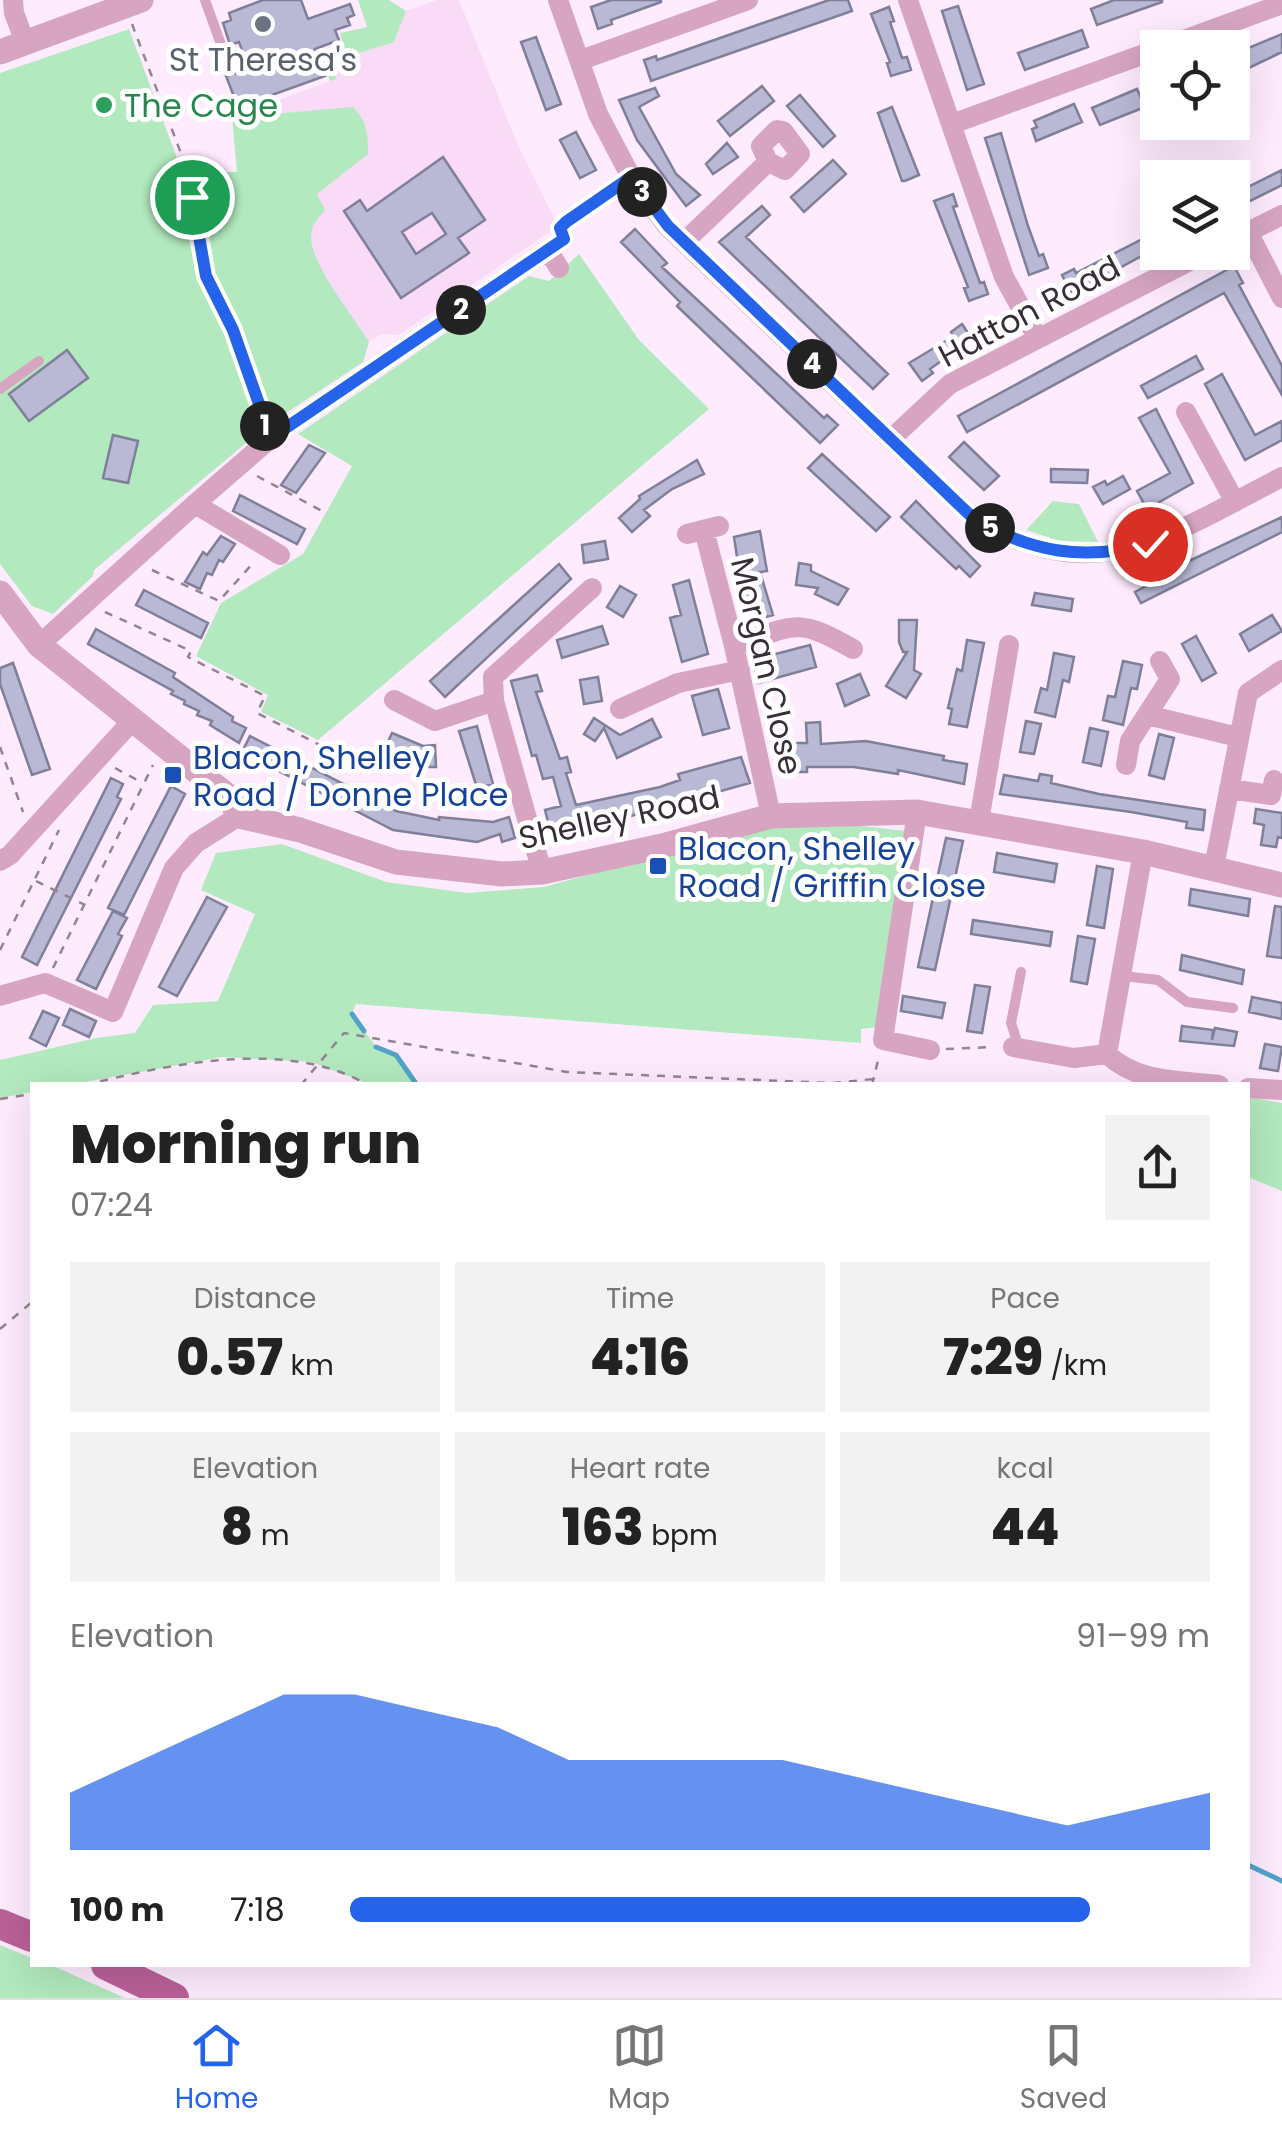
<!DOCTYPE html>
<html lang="en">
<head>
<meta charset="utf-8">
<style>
	body { margin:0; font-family:Poppins,sans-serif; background:#f2f2f2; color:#222; height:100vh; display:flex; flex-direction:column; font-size:38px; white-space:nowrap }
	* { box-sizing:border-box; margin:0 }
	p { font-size:32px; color:#767676 }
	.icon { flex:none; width:55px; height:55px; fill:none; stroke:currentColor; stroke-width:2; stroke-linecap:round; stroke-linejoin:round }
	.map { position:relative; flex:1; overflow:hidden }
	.details { position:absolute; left:30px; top:1082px; width:1220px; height:885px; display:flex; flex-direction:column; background:#fff; border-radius:0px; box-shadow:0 10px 40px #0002 }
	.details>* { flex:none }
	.tools { position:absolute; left:1140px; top:30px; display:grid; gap:20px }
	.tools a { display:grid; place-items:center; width:110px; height:110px; border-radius:0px; background:#fff; box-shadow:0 10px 40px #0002; font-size:50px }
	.pin { position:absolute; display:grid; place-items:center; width:85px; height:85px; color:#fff; margin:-42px; border:5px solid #fff; border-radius:50%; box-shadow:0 2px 10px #0007 }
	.km { position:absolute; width:50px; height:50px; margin:-25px; border-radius:50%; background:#222; color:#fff; font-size:28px; line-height:50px; text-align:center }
	.round { display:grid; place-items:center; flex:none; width:105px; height:105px; border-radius:0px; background:#f2f2f2 }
	.overview { display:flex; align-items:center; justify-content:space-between; height:170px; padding:0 40px }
	h1 { font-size:55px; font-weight:800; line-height:75px }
	.metrics { display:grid; grid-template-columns:repeat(3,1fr); gap:15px; height:170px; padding:10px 40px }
	.metrics div { display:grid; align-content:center; border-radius:0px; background:#f2f2f2; text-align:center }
	.metrics b { font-size:50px; font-weight:800 }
	.metrics small { font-size:28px; font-weight:400 }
	.metrics p { font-size:28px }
	.chart { height:280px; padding:20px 40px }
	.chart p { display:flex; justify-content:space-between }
	.chart svg { width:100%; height:180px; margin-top:10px; fill:#2563eb; opacity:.7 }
	ul { padding:0 40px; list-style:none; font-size:32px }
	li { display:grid; grid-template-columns:160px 120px 1fr; align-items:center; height:75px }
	li i { height:25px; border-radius:12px; background:#2563eb }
	.dock { display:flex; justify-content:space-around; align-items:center; height:140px; border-top:2px solid #e0e0e0; background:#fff; font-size:28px; color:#767676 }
	.dock a { display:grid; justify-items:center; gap:5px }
	.dock .selected { color:#2563eb }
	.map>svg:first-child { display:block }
</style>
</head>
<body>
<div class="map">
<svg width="1282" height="1998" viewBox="0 0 1282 1998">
	<rect width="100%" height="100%" fill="#ffebfe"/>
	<path fill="#f9dbf8" d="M437,0h22l58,143 41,83 -159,109 -17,-1 -13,8 -6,20 -131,-245 104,-38 -5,-17 63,-20 12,-31z"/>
	<path fill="#b2e9be" d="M358,0h31l17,11 -12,31 -63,20 5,17 -6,2 -9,-30 22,-7 -3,-11 27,-6z
		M129,29l55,148 20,104 29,58 31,89 -170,142 -1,6 -40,38 -21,-8 -32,-42v-491z
		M353,107c15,16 15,27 15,47l-51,40 8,16c-7,8 -14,15 -14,27 0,28 43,80 58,105l-6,20 -95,63 -21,-65 -38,-85 -17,-102 45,-1 -5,-55 24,-9 17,6z
		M579,254l60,86 70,69 -391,331 -57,-28 7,-17 -72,-39 25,-53 82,-49 49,-88 -54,-32 231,-158 20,5z
		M1053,501l26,3 19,38 -38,-1 -34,-11z
		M772,824h71l64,7 -28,196 -18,2v14l-505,-39 -4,10 25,34 19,7 21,30h-45l-61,-23 -89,-5 -153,28h-37v7l-32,6v-38l96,-22 39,-5 18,-28 65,-4 37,-87 -54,-24 15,-37 66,-9 104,38 81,11 77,-6z
		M1250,1097l32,6v88l-34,-14z
		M0,1945l32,13v7h19l74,33h-125z"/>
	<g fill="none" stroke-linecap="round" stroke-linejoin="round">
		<path stroke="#51a4c8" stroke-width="5" d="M352,1014l12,17
			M376,1047l20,8 21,30
			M1248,1865l34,16"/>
	</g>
	<path fill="#b9b9d6" stroke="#7f7f9a" stroke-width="2.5" fill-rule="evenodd" d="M263,0h38l7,19 42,-15 4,11 -7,3 3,7 -15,5 4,10 -24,9 10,27 -87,31 -12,-31 23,-7 -10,-27 -9,3 -7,-22 8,-3 -2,-7z
		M611,0h50v2l-50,18 1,4 -14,5 -7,-22z
		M829,0h19l4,11 -201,70 -7,-21 12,-4 1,4z
		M1114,0h48v2l-65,23 -6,-16z
		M958,6l26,78 -17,6 -25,-79z
		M889,7l5,14 -4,1 12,36 5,-1 4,13 -20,6 -4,-13 3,-1 -19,-48z
		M1082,30l6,17 -63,23 -7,-17z
		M1282,34v18l-50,24v-21z
		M536,37l25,67 -15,6 -25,-68z
		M762,86l12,15 -44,35 -12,-15z
		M655,88l4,8 -20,11 37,67 24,21 -14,11 -49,-66 -18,-40z
		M1137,89l8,18 -45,18 -8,-17z
		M800,95l35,41 -12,11 -36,-41z
		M1074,104l8,18 -46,19 -4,-12 5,-2 -3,-6z
		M892,107l27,68 -14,6h-3l-24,-68z
		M576,132l20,38 -16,8 -20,-38z
		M1001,133l27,93 11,30 4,-2 5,14 -19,7 -44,-137z
		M727,143l11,14 -25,17 -7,-10z
		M443,157l42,63 -27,18 11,15 -68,45 -57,-87 16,-11 7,11zM432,213l14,21 -30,20 -14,-22z
		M833,160l13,14 -42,38 -13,-15z
		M1282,170v15l-50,25v-15z
		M953,194l4,12 -4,1 27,76 4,-1 4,12 -19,7 -5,-13 4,-1 -34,-86z
		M762,206l8,9 -24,22 142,137 -15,15 -154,-147z
		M635,229l32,34 -5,4 162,151 3,-3 11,10 -18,18 -143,-137 3,-4 -59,-60z
		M1158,231v16l-86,47 -10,-19 12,-6 2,4z
		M1234,266l9,17 -4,2 43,81v29l-58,-102 -257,139 -9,-16z
		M962,324l10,15 -42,30 3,4 -11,8 -13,-18 45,-27 -3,-4z
		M67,350l21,28 -59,43 -20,-27z
		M1196,356l7,13 -55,29 -7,-12z
		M1222,374l33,61 27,-14v19l-37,20 -40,-76z
		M1156,409l37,74 -46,26 -10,-18 33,-18 -31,-55z
		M113,435l25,6 -10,42 -25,-5z
		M964,442l35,34 -15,14 -35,-33z
		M309,445l16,8 -29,40 -15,-8z
		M822,454l68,63 -14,14 -68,-63z
		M697,460l7,14 -32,15 -28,21 6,6 -18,16 -13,-14 21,-19 -1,-3z
		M1051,469l37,1 -1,13 -36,-1z
		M1123,476l7,13 -27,15 -10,-17 12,-6 2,4z
		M240,495l65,34 -8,15 -64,-33z
		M916,501l64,65 -10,11 -11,-11 -3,3 -55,-52z
		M1282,517v15l-141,71 -6,-11 34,-18 -1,-3z
		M760,531l7,40 -7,1 13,43 -19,5 -14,-43 -6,-40z
		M221,536l14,8 -12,18 -4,-2 -7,15 -5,-2 -7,16 -15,-7 18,-30 4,3z
		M605,541l3,18 -24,4 -2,-18z
		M799,563l12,2v6l37,18 -10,16 -23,-11 3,-6 -22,-3z
		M559,564l12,15 -126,118 -15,-16z
		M689,580l19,74 -26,8 -12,-44 11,-3 -8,-30z
		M620,586l16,9 -13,22 -16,-10z
		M144,590l64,33 -7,15 -65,-33z
		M1035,593l38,6 -2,12 -39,-6z
		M1272,615l10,16 -33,20 -9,-17z
		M899,620h18l-3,50 7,4 -15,24 -20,-12 21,-34h-4l-4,-10z
		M602,626l6,18 -46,14 -5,-18z
		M96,629l79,44 -2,4 60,40 -1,4 14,7 -7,15 -29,-18 2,-4 -15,-6 2,-4 -15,-7 1,-3 -14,-7 2,-3 -85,-47z
		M1196,636l20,37 -14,8 -20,-37z
		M967,640l17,3 -17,84 -18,-3 3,-15 -4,-1 9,-39 5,2z
		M810,645l6,22 -58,16 -6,-27 15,-4 1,4z
		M1054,653l20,4 -5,25 -6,-2 -8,37 -20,-5 6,-24 6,2z
		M1123,661l19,4 -5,24 -6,-1 -8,37 -20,-5 5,-24 7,1z
		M13,663l37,106 -18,6 -32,-91v-16z
		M860,674l9,21 -24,11 -8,-22z
		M537,675l5,16 -6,1 24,67 7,-2 4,15 -5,1 10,32 84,-18 20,-7 -2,-6 63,-17 9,26 -198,55 -7,-28 16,-4 -8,-29 -10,2 -7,-24 -4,1 -21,-75z
		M598,677l4,24 -18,3 -4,-24z
		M718,689l11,39 -26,7 -11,-39z
		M594,718l26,17 32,-16 9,18 -44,21 -13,-30 -9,13 -11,-7z
		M1026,721l15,3 -7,30 -14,-2z
		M820,722l1,22 45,-3 78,15 -1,4 24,4 -3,20 -66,-14v4l-44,-7h-47v5h-15l-1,-29h16l-1,-20z
		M477,726l16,58 -16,4 -18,-57z
		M1090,728l18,4 -7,34 -18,-4z
		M392,733l31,13 12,-1 1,22h-12l-40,-17z
		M1159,734l15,4 -10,41 -15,-4z
		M250,736l146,75 43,9v-3l54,5 16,-5 6,21 -13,4 -2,-8 -23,8 -84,-12 -151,-78z
		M1040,774l12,2 -1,7 48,11 106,16 -2,20 -17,-2 1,-6 -56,-10 -131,-18 4,-19 34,6z
		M111,778l12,6 -6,13 4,2 -84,166 -15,-8z
		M171,786l14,8 -61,121 -16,-7z
		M1256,809l26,4v25l-4,-1 -2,10 -15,-2 3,-20 -10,-2z
		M946,838l17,3 -28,129 -17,-3z
		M997,853l60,11 -3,18 -60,-10z
		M1097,866l16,3 -9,59 -17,-3z
		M1191,889l59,10 -2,17 -59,-11z
		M207,897l20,10 -50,89 -18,-9z
		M1275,906l7,1v51l-15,-2z
		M113,911l14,7 -9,16 4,2 -26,53 -19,-9z
		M973,920l79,12 -2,14 -79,-12z
		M1078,936l17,3 -8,45 -16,-3z
		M1182,955l62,15 -2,14 -62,-14z
		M975,985l15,2 -8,46 -15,-2z
		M903,996l42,7 -3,15 -41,-7z
		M1252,997l30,6v16l-33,-7z
		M70,1009l26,12 -7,16 -26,-12z
		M43,1011l16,7 -13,28 -16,-8z
		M1182,1026l31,4 -1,10 3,-12 22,4 -3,14 -54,-5z
		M1265,1044l17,3 -4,24 -18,-3z"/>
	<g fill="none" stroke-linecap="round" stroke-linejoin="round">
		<path stroke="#928491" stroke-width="2.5" stroke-dasharray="8 8" stroke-linecap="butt" d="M132,24l50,132 24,120 41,89 17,58
			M567,222l51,-36
			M257,476l65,35
			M152,570l67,31 35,-39
			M105,612l86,39 -3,6 77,39 -8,17 114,58
			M0,747l23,65
			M115,768l28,15
			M36,881l47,23
			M0,950l59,-120
			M53,968l100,-203
			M946,1049l47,-2
			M85,1085c86,-21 202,-47 283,0
			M301,1085l43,-52 223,39 265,11 42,-4
			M872,1085l7,-29
			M0,1099l32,-5
			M0,1329l32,-27"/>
		<path stroke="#d7a5c2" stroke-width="10" d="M205,0l23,64
			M0,389l39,-28
			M1123,976l35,4 29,22 46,6
			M1019,1047l-8,-24 10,-51"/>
		<path stroke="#d7a5c2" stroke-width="20" d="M13,0l1,13 11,29
			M558,0l40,114 33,63 36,49 306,292c124,74 195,17 309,-41
			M908,0l96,277 33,60
			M1162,48l120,-44
			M581,60l167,-60
			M952,124l206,-75
			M1248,232l34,66
			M1232,240l50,-25
			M684,242l84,-80 -7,-16 16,-16 6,1 17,23 -15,16 -17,-8
			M548,250l11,18
			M1186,412l49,90
			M891,439l59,-55 257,-132
			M195,504l76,-66 293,-199
			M704,530l30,116 37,170
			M687,534l32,-8
			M39,645l156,-141 85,51
			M734,646c61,-21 61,-30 119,3
			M394,700l41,21 59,-20
			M620,709l58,-26 62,-13
			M1147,715l91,22
			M1126,765l4,-24 40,-62 -10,-18
			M1229,789l42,6 3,-15
			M917,812l-34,228 47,10
			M979,821l30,-176
			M0,861l10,-6 122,-134
			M1214,867l34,-174 34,-23
			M542,872l-48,-171 -1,-24 99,-89
			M0,996l45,-13 68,29 61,-144 22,-25 43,-27
			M1013,1047l61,11 33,-4c30,29 72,26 112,31
			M1107,1054l36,-202
			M1248,1088l34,2"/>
		<path stroke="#d7a5c2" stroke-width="25" d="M0,52l141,-52
			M0,593l39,52 190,152 10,19 61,14 96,32 106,12 40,-2 120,-26 109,-30 146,-4 226,40 139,33"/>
		<path stroke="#ba6198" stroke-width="30" d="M0,1924l32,13
			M106,1965l68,33"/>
	</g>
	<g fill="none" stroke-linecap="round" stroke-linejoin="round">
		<g stroke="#fff" stroke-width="20">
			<path id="route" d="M192,197l14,79 27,54 38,108 293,-199 -4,-11 6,-6 65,-45 37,49 305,292c58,35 111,43 177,26"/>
		</g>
		<use href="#route" stroke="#2563eb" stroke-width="12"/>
	</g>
	<circle fill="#6b7280" stroke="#fff" stroke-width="4" cx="263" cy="24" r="10"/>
	<circle fill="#2e9e5b" stroke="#fff" stroke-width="4" cx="104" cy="105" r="10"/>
	<g fill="#1a4fb4" stroke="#fff" stroke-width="4">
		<rect x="163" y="765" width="20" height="20" rx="5"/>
		<rect x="648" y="856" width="20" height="20" rx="5"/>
	</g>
	<g text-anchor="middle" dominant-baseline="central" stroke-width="10" stroke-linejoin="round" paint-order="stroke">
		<g font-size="32" fill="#5b616d" stroke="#fff">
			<text x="263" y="59">St Theresa's</text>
		</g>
		<g font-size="32" fill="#27864d" stroke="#fff" text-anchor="start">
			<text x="124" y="105">The Cage</text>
		</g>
		<g font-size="32" fill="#372e37" stroke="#fff">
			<text transform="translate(1029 311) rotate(-28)">Hatton Road</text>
			<text transform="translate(767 666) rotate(77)">Morgan Close</text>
			<text transform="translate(619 817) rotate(-12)">Shelley Road</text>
		</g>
		<g font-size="32" fill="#164399" stroke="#fff" text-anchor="start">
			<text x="193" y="757">Blacon, Shelley<tspan x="193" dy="37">Road / Donne Place</tspan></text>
			<text x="678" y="848">Blacon, Shelley<tspan x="678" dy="37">Road / Griffin Close</tspan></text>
		</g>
	</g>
</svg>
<div class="tools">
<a><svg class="icon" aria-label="locate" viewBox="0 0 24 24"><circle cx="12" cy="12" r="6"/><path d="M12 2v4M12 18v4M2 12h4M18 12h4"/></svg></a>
<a><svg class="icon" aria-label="layers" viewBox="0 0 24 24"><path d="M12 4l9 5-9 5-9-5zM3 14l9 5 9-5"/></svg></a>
</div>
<div class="pin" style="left:192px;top:197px;background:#1e9e55"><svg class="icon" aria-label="arrive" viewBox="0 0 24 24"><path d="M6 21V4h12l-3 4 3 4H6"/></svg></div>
<div class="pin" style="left:1150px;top:544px;background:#d93025"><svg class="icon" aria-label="check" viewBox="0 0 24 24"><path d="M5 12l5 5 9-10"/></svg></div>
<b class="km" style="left:265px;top:426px">1</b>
<b class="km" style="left:461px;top:310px">2</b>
<b class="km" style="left:642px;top:192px">3</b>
<b class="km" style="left:812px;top:364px">4</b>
<b class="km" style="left:990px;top:528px">5</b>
<section class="details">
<div class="overview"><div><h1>Morning run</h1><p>07:24</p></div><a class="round"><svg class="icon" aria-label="share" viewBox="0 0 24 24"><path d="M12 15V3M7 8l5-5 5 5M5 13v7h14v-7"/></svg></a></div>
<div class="metrics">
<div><p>Distance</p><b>0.57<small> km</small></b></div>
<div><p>Time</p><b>4:16</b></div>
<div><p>Pace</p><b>7:29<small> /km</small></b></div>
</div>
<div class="metrics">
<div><p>Elevation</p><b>8<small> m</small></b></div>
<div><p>Heart rate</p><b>163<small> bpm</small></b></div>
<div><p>kcal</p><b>44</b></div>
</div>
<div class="chart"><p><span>Elevation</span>91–99 m</p>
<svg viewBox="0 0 160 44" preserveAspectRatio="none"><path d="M0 44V30L10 22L20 14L30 6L40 6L50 10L60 14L70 22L80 22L90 22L100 22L110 26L120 30L130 34L140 38L150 34L160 30V44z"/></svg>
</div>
<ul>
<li><b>100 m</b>7:18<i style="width:86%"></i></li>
</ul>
</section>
</div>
<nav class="dock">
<a class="selected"><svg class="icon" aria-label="home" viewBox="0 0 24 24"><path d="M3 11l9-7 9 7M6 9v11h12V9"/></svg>Home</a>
<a><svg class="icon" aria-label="map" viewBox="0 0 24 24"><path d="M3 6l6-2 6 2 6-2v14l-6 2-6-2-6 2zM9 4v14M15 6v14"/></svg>Map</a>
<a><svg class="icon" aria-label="saved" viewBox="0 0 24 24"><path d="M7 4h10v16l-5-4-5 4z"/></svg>Saved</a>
</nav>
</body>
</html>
